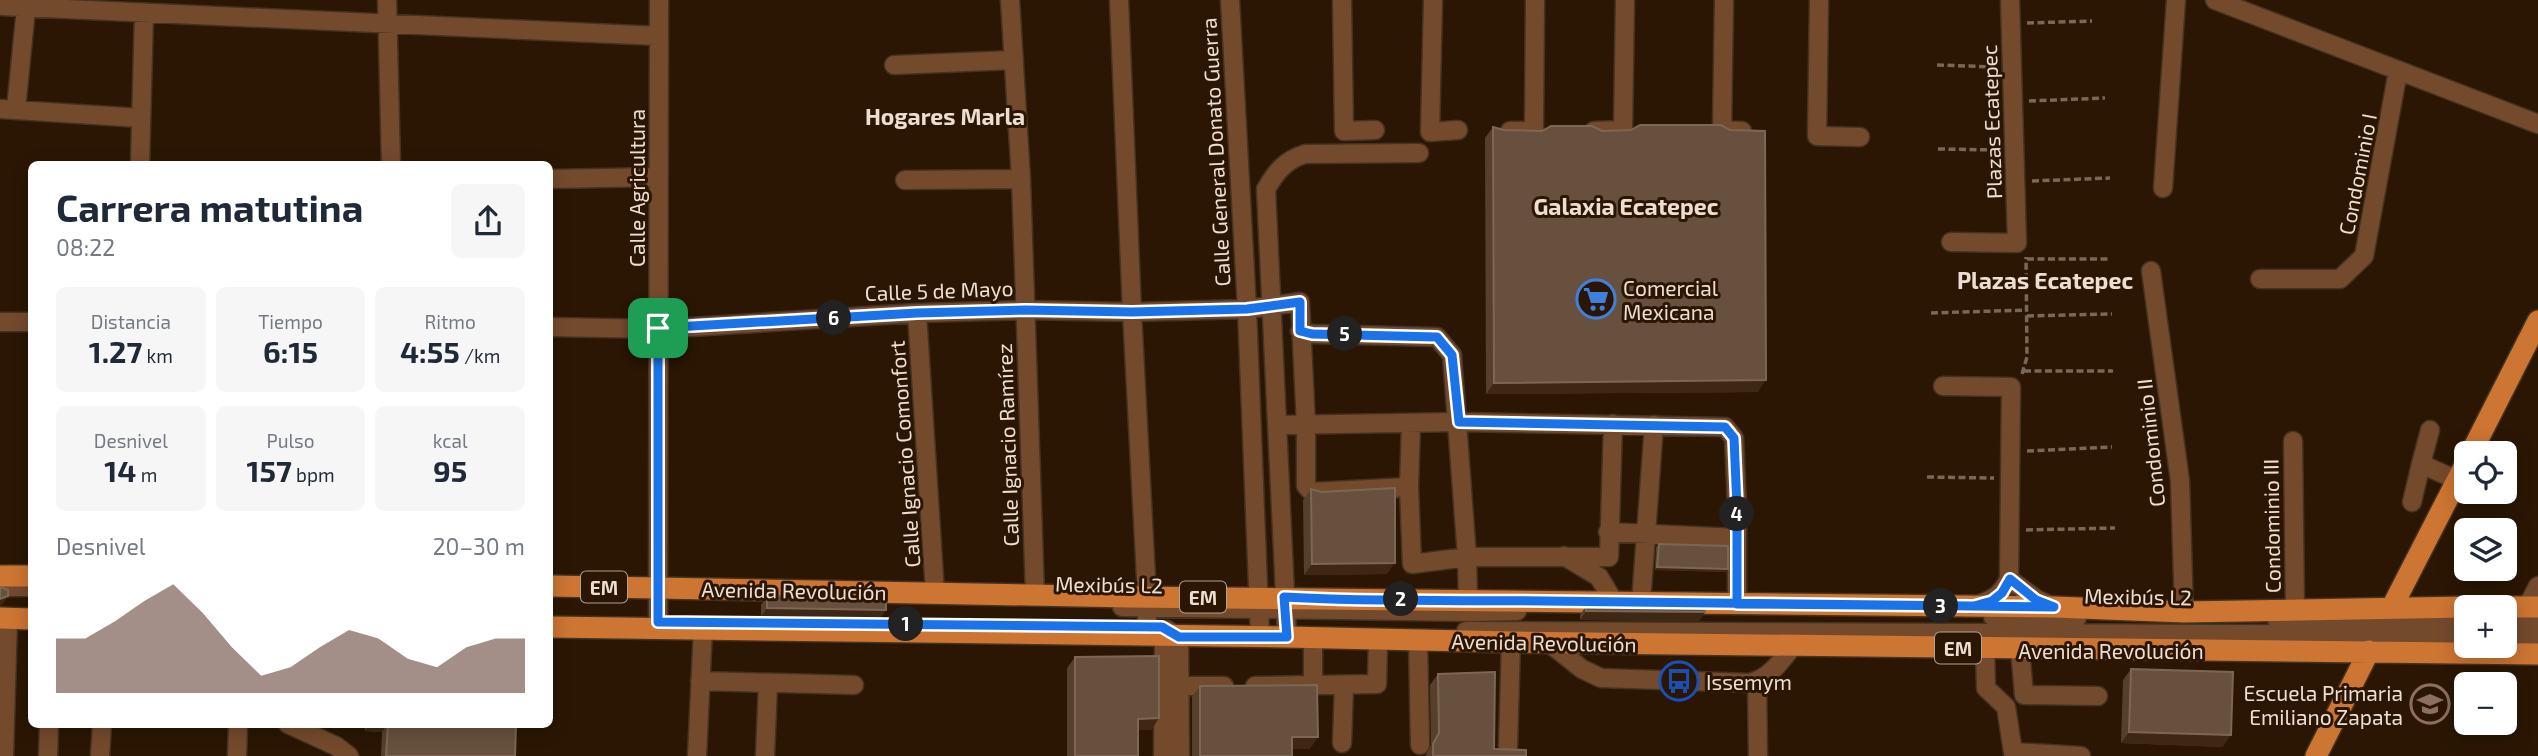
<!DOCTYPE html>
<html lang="es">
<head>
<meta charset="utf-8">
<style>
	body { margin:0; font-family:"Exo 2",sans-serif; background:#f6f6f7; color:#1f2937; height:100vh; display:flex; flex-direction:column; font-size:26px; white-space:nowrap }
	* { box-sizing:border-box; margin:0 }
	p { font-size:23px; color:#747a83 }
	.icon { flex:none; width:38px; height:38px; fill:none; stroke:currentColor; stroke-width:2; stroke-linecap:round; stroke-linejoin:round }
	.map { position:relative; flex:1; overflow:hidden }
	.details { position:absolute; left:28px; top:161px; width:525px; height:567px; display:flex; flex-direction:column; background:#fff; border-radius:10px; box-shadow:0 4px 18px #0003 }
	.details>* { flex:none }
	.buttons { position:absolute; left:2454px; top:441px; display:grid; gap:14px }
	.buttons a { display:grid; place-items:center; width:63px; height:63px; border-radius:10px; background:#fff; box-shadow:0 4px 18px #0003; font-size:35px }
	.pin { position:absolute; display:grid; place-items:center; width:60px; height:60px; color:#fff; margin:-30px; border-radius:14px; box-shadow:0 4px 10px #0006 }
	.km { position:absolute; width:35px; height:35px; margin:-18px; border-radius:50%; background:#222; color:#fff; font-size:19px; line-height:35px; text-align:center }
	.round { display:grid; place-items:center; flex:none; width:74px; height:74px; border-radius:10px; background:#f6f6f7 }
	.overview { display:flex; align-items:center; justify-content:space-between; height:119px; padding:0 28px }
	h1 { font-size:38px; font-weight:700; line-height:52px }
	.stats { display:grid; grid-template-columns:repeat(3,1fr); gap:10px; height:119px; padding:7px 28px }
	.stats div { display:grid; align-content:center; border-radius:10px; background:#f6f6f7; text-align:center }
	.stats b { font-size:30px; font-weight:700 }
	.stats small { font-size:19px; font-weight:400 }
	.stats p { font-size:19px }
	.chart { height:196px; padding:14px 28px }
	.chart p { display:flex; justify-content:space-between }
	.chart svg { width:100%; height:126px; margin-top:7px; fill:#7d5f56; opacity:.7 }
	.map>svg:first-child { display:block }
</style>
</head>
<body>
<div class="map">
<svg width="2538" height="756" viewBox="0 0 2538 756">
	<rect width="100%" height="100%" fill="#2a1603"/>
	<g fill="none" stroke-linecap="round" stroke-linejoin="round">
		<g stroke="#453220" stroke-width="21">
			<path id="minor" d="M387,0l4,164
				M1010,0l11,179 14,416
				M1119,0l13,312 15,285v39
				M1230,0l17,309 13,328
				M1342,0l2,131 31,-1
				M1433,0l-3,132 28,-2
				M1724,0l-2,130 20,1
				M1819,0l-2,136 43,1
				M2215,0l323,124
				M0,6l659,30
				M894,65l120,-5
				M0,109l141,9
				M16,109l10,-101
				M1510,131h24l1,-131
				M1594,131l29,-1 2,-130
				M140,164l4,-151
				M550,179l108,-2
				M905,180l116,-1
				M2163,188l13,-188
				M1951,242l66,1 -7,-243
				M2151,271l29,210 4,131
				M2260,279h80l24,-23 34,-185
				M917,313l18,280
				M0,322h32
				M550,327l108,2 259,-16 108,-3 107,2 115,-3 53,-7 6,123v61l6,6 97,-5
				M1300,331l13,3 124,3 15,18 15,202 1,43
				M1943,386l68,1 -2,192c-7,15 -16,21 -32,26
				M1411,423l-2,64 3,77 55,-7h142l4,-133
				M1277,425l182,-3 266,5 9,11 3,69v97
				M2430,430l-9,34 36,16
				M2293,441l2,169
				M2412,502l9,-38
				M1608,532l129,6
				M1564,556l35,21 15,25
				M2009,579l27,20 17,8
				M0,587h32
				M1641,602l13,-177
				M1122,607l351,5 44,-1
				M2527,607l11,-21
				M1993,617l84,1
				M2277,620l189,1
				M2504,620h34
				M658,629l1,-629
				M1167,630l12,7 1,119
				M1466,631l1000,4
				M2504,635l34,1
				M1287,637l-21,-448c10,-17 19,-29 39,-35l114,-1
				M1418,640l2,105
				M1548,642l34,27 19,9 149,5c20,-5 30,-21 43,-37
				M1985,649l1,39 20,19 7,45 68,4
				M2020,649l4,46 74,1
				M700,681l154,4
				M1757,681l1,75
				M1313,685l64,-1 1,-45
				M1178,686h46
				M1255,686l58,-1v-47
				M288,724l48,22 13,10
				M1342,743l2,-58
				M1508,746l3,-104
				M4,756l4,-138
				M48,756l1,-32
				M100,756l2,-32
				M237,756l1,-32
				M697,756l6,-127
				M765,756l3,-73
				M1163,756l1,-119"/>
		</g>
		<g stroke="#453220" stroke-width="24">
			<path id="major" d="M2471,453l67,-132
				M0,576h32
				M550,586l580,11 924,10 130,5 282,-5
				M2392,607l74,-144
				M2472,607h66
				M0,618l32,1
				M550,627l737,10 224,5 1027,12
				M2316,756l53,-105"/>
		</g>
		<path stroke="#796757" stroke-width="3.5" stroke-dasharray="7 3.5" stroke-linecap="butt" d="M2027,23l65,-2
			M1937,65l59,2
			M2029,101l76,-3
			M1938,149l61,1
			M2032,181l78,-3
			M2027,259h83
			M1931,313l96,-3
			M2027,316l85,-2
			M2024,371h89
			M2022,374l5,-17 -1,-100
			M2027,451l85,-4
			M1927,477l67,1
			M2026,530l89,-2"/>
		<use href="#minor" stroke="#744a2d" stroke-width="18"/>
		<use href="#major" stroke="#cd7533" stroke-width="21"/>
	</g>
	<path fill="#56402c" d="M1493,127l265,265 -272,2 -1,-256z
		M1311,489l76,85 -83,1 -1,-75z
		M1659,544l69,25 -2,3 -71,-2 1,-23z
		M767,596l119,14 -6,8 -119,-1v-12z
		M1586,606l119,6 -6,9 -119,-1v-5z
		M1075,657l84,61 -8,12h-13v26h-71v-88z
		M2131,669l92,78 -102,-4 2,-63z
		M1438,674l56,75 32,7h-101l6,-11 -1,-60z
		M1200,686l110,63h-18v7h-100v-59z
		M365,724h151l-1,32h-134l1,-24 -17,-1z"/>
	<path fill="#3e2814" d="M1766,380l-8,12 -272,2 8,-11z
		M1395,563l-8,11 -83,1 8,-11z
		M1657,567l71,2 -2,3 -71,-2z
		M8,596l-6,9 -2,1v-7z
		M767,608l119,2 -6,8 -119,-1z
		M1586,611l119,1 -6,9 -119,-1z
		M1159,718l-8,12h-21l8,-11z
		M370,724h17l-5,8 -17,-1z
		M2129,732l102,3 -8,12 -102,-4z
		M1292,737h26l-8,12h-26z"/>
	<path fill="#67513e" stroke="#7c6755" stroke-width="2" d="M1640,125h81l9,5 35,1 1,249 -272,3 -1,-256 11,3 38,1 9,-5h41l10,5 29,-1z
		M1395,488v75l-83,1 -1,-75 10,3z
		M1659,544l69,2v23l-71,-2z
		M0,587l8,3v6l-8,3z
		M767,596l119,1v13l-119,-2z
		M1586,606l119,2v4l-119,-1z
		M1159,656v62l-21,1v37h-63v-99z
		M2131,669l102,3 -2,63 -102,-3z
		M1495,672l-1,77 32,1v6h-93v-12l6,-11 -1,-59z
		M1317,685l1,52h-26v19h-92v-70z
		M388,724h128l-1,32h-129z"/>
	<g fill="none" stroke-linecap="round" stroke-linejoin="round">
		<g stroke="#fff" stroke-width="14">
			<path id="route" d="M658,328v294l504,5 17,10h108l-3,-40c86,5 174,3 260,4 170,2 340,4 510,6l-18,-7 -26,-21 -8,14 -10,8 -18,5 -237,-2v-97l-3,-69 -9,-11 -266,-5 -7,-67 -15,-18 -125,-3 -12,-3v-29l-53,7 -115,3 -107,-2 -108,3 -259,15"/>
		</g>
		<use href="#route" stroke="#1a73e8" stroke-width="9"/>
	</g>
	<defs>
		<g id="supermarket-ring" transform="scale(2.0125)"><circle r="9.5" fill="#2a1603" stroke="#3f7fe0" stroke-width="1.5"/><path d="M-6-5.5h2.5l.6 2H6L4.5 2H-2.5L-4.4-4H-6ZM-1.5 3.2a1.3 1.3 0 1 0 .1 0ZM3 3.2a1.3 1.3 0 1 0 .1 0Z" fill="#3f7fe0"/></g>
		<g id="bus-ring" transform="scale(2.0125)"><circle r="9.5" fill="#2a1603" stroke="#1a4fb4" stroke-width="1.5"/><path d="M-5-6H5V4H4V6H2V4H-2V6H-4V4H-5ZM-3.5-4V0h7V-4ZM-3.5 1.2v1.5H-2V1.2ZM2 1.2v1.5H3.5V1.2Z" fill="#1a4fb4"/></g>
		<g id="school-ring" transform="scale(2.0125)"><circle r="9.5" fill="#2a1603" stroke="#8d6e63" stroke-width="1.5"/><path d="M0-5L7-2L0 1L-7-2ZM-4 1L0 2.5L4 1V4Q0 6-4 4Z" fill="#8d6e63"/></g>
	</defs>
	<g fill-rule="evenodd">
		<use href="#supermarket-ring" x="1596" y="299"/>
		<use href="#bus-ring" x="1679" y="681"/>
		<use href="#school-ring" x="2430" y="704"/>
	</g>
	<g text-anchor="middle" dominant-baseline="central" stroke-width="6" stroke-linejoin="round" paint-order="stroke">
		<g fill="#2a1603" stroke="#b2a294" stroke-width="2">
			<rect x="581" y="571.5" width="46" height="31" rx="5"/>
			<rect x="1180" y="581.5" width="46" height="31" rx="5"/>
			<rect x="1935" y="632.5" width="46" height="31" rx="5"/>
		</g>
		<g font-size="19" font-weight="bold" fill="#edded2">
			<text x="604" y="587">EM</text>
			<text x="1203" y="597">EM</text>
			<text x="1958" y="648">EM</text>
		</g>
		<g font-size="21" fill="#edded2" stroke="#2a1603">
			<text transform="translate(1991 122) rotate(-92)">Plazas Ecatepec</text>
			<text transform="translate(1215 152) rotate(-93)">Calle General Donato Guerra</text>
			<text transform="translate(2357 174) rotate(-79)">Condominio I</text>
			<text transform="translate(636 188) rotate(-90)">Calle Agricultura</text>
			<text transform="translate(939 290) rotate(-2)">Calle 5 de Mayo</text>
			<text transform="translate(2150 443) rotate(-96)">Condominio II</text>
			<text transform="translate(1007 445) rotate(-92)">Calle Ignacio Ramírez</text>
			<text transform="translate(904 454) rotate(-94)">Calle Ignacio Comonfort</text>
			<text transform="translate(2271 526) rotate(-91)">Condominio III</text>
			<text transform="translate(1109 584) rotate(1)">Mexibús L2</text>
			<text transform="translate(794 590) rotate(1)">Avenida Revolución</text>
			<text transform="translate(2138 596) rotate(1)">Mexibús L2</text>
			<text transform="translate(1544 642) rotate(1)">Avenida Revolución</text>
			<text x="2111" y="650">Avenida Revolución</text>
		</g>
		<g font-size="21" fill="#edded2" stroke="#2a1603" text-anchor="start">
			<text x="1623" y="287">Comercial<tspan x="1623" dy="24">Mexicana</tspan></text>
			<text x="1706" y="681">Issemym</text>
			<text x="2403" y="692" text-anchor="end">Escuela Primaria<tspan x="2403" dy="24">Emiliano Zapata</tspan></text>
		</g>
		<g font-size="23" font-weight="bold" fill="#edded2" stroke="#2a1603">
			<text x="945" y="116">Hogares Marla</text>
			<text x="1626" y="206">Galaxia Ecatepec</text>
			<text x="2045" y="280">Plazas Ecatepec</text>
		</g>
	</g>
</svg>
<div class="buttons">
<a><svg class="icon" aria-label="locate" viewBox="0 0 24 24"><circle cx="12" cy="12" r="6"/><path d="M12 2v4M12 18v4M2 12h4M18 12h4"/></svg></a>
<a><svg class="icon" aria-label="layers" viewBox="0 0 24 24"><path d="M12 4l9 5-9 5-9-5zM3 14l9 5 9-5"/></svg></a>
<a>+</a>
<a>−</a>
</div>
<div class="pin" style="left:658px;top:328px;background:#1e9e55"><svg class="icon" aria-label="arrive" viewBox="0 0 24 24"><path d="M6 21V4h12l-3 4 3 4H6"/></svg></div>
<b class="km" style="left:906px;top:624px">1</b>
<b class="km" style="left:1401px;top:599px">2</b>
<b class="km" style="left:1941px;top:606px">3</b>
<b class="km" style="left:1737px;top:514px">4</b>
<b class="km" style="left:1345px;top:334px">5</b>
<b class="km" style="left:834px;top:318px">6</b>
<section class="details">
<div class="overview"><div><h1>Carrera matutina</h1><p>08:22</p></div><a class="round"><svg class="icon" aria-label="share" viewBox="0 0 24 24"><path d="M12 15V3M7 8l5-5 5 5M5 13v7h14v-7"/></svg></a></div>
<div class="stats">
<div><p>Distancia</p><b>1.27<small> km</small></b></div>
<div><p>Tiempo</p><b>6:15</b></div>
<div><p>Ritmo</p><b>4:55<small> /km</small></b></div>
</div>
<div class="stats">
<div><p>Desnivel</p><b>14<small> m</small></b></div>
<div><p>Pulso</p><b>157<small> bpm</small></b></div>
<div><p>kcal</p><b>95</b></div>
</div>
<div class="chart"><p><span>Desnivel</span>20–30 m</p>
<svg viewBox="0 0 160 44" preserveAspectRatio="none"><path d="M0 44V25L10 25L20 19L30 12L40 6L50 16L60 28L70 38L80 35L90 28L100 22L110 25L120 32L130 35L140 28L150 25L160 25V44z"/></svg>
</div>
</section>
</div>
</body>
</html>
